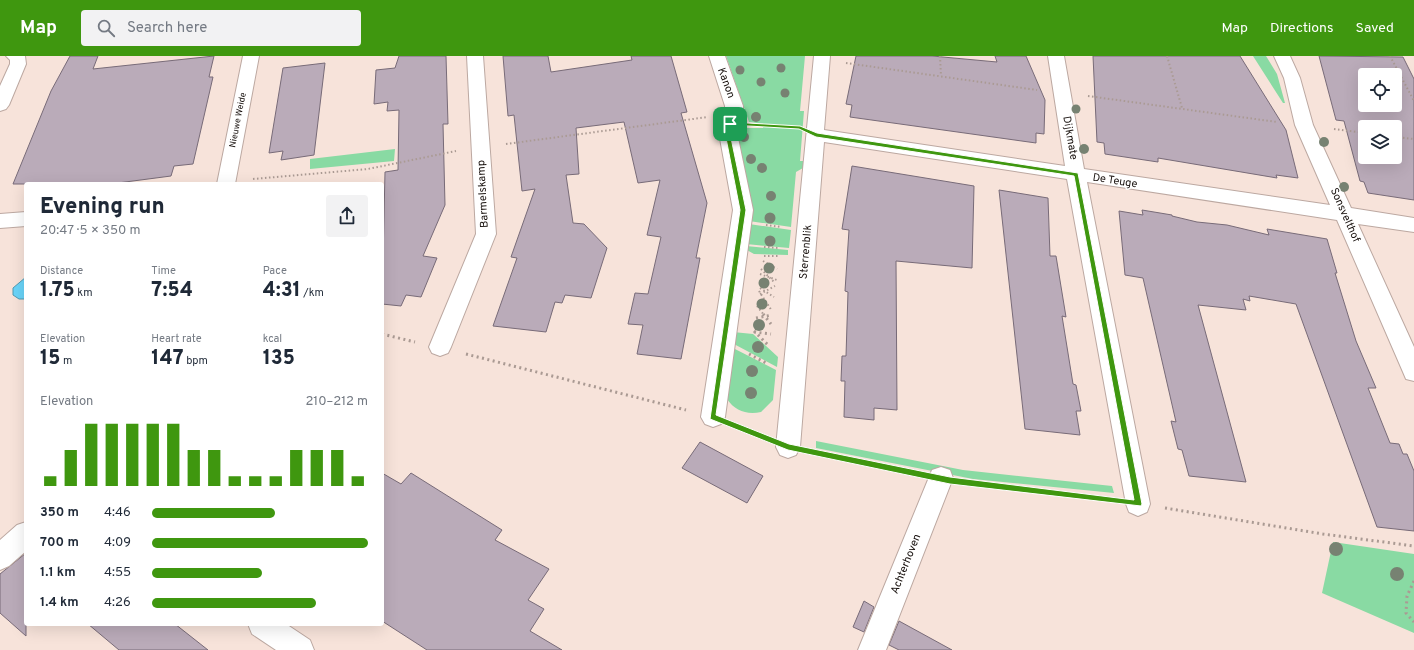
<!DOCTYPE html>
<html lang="en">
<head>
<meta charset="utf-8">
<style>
	body { margin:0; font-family:Overpass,sans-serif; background:#f2f2f3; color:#1f2937; height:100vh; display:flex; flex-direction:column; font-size:15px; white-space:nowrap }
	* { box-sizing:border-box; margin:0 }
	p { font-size:13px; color:#747a83 }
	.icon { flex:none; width:22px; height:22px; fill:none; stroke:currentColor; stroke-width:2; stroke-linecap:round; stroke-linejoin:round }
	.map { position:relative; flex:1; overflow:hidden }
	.details { position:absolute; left:24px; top:126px; width:360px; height:444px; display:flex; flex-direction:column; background:#fff; border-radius:4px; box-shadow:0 4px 16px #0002 }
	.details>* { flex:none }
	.buttons { position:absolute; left:1358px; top:12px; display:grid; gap:8px }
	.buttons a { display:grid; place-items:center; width:44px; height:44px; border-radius:4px; background:#fff; box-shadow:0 4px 16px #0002; font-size:20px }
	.pin { position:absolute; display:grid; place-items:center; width:34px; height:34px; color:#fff; margin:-17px; border-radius:8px; box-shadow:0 2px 6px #0006 }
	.round { display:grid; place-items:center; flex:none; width:42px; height:42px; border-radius:4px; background:#f2f2f3 }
	.overview { display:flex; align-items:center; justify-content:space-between; height:68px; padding:0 16px }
	h1 { font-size:22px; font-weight:800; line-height:30px }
	.stats { display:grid; grid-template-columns:repeat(3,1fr); gap:6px; height:68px; padding:4px 16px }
	.stats div { display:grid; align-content:center }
	.stats b { font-size:20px; font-weight:800 }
	.stats small { font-size:11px; font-weight:400 }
	.stats p { font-size:11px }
	.chart { height:112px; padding:8px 16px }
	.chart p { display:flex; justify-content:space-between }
	.chart svg { width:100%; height:72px; margin-top:4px; stroke:#3f970f; stroke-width:6 }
	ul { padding:0 16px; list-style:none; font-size:13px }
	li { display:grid; grid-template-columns:64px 48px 1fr; align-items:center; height:30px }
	li i { height:10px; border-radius:5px; background:#3f970f }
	header { display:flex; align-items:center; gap:24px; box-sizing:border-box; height:56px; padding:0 20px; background:#3f970f; color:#fff }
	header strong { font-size:19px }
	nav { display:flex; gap:22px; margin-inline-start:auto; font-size:14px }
	.search { width:280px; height:36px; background:#f2f2f3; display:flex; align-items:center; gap:10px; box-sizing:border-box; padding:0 14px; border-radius:4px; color:#747a83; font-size:15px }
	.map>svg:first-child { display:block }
</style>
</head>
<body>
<header>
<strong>Map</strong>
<div class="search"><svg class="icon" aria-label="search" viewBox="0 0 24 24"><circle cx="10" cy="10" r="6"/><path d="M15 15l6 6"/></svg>Search here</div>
<nav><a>Map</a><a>Directions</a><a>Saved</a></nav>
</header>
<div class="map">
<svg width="1414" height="594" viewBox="0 0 1414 594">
	<rect width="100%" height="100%" fill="#f7e3da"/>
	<path fill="#89daa3" d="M726,0h79l-5,55h4l-4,50h3v7l-7,4 -5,55 -42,-6 -14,-88 6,-5h22l1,-4 -15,-2z
		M1253,0h13l11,18 8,29h-2z
		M395,93l-1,12 -84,8v-10z
		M749,168l42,6 -2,18 -43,-4z
		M746,190l42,4v5l-34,-1 -9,-5z
		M733,276l20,2 25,23 -1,10 -45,-24z
		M731,291l45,23 -3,30 -12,12c-14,3 -26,-1 -34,-13z
		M816,385l147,29 149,16 2,7 -141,-14 -157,-31z
		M1333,486l81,12v79l-92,-40z"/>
	<path fill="#69d4f9" stroke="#519ab2" d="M26,221v22h-7l-6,-4v-7z"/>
	<path fill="#baabb9" stroke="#786b78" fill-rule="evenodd" d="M70,0h28l-5,13 121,-13 -5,21h4l-20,87 -19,2 -3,10 -61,8h-97l38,-93z
		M399,0h47l2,68h-5l2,81 -22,51 14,2 -16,39 -15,-2 -5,11 -19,-2 3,-132 13,-2 1,-60 -12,1 1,-9 -14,2 2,-34 19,-2z
		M503,0h45l3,16 81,-12 -1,-4h40l16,56 -6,1 26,90 -11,55h4l-19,101 -44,-5 6,-29 -15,-1 7,-31 13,1 13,-57 -14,-2 13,-55 -22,3 -14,-61 -48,6 3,46 -13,1 7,48 11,1 23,24 -16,50 -26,-3 -3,8 -7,-1 -9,30 -53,-6 24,-68 -6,-1 24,-68 -13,2 -8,-76 -6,1z
		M856,0h76l65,6 -2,-6h31l19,44 -1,34 -8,-1v10l-186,-26 2,-12 -6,-1z
		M1093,0h147l46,74 12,48 -22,-3 1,3 -119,-20v4l-53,-8 -1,-11 -7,-1z
		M1319,0l84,1 11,22v121l-46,-7 -4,-11 -4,-1 -16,-60 -8,-1zM1365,19h30v30h-30zM1365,71h30v30h-30z
		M325,7l-11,92 -33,5 2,-9 -14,2 14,-85z
		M852,110l122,20 -2,82 -76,-7 1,149 -23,-2v12l-30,-3 1,-36h-4l1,-25h4l2,-64 -3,-1 4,-61 -7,-1z
		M999,134l49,8 2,58h6l10,61 -4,-1 11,68 3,1 5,26h-5l4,24 -55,-6z
		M1142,154l30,5v1l25,6 30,3 42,10 -2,-6 60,10 10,34h-2l21,68 20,47h-8l22,55 9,1 4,10h4l7,17v60l-37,-4 -81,-223 -47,-8 1,5 -7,-2 3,11 -48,-5 48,177 -57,-6 -7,-26 -4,-1 -7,-28 5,1 -33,-144 -18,-3 -6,-64 24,4z
		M700,386l63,34 -16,27 -65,-35z
		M382,417l19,11 10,-11 91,57 -7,10 54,29 -21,31 16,9 -14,22 32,19h-135l-45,-29z
		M26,497v83l-26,-23v-39z
		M864,545l10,6 -10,25 -11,-5z
		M899,565l53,29h-53l-10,-5z
		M88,568h87l33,26h-89z"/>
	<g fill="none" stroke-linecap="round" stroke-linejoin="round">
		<g stroke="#bca8a1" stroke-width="2">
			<path id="minor" d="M6,0h19l1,8 -17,41 -3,4 -6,2v-25l10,-22v-4z
				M243,0h16l-24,128h-18z
				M467,0h16l13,178 -45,113 -3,6 -8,3 -8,-3 -3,-6 47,-113z
				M709,0h16l18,50v8l-6,19 16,77 -28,207 -4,7 -8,3 -8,-3 -4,-7 32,-207 -14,-77 6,-19v-8z
				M814,0h16l-6,74 241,36 -17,-110h16l20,113 246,36 -35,-80 -11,-47 -10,-22h16l10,22 13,47 38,83 63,10v14l-56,-8 56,123v34l-8,-2 -3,-7 -66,-152 -250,-38 63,322 -3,8 -9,4 -9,-4 -3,-8 -59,-325 -243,-37 -24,305 -4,8 -8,3 -8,-3 -4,-8z
				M26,156v14l-26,2v-14z
				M941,411l9,3 3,8 -67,172h-28l74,-180z
				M26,466v29l-17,15 -9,4v-30l17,-15z
				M248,568h38l24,16 4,10h-38l-24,-16z"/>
		</g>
		<path stroke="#aa9a93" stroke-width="2" stroke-dasharray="1.5 2.5" stroke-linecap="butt" d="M940,0l1,20
			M1167,0l15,52
			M1390,0l24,45
			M846,7l191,27
			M1088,40l189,26
			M756,69l35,2
			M1334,73l31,4
			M1395,81l19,2
			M506,88l202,-27
			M253,123l115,-10 88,-18
			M766,169l15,2
			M764,191l15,1
			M764,200h15
			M763,205l14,8
			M761,213l14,14
			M760,218l17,6
			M760,232l14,9
			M759,235l13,20
			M760,238l15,-8
			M757,250l7,9"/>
		<path stroke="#aa9a93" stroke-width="3" stroke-dasharray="2 3.5" stroke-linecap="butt" d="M763,258l8,10
			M756,262l16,-3
			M754,275l15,15
			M754,276l17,2
			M382,278l33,8
			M466,298l220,56
			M749,298l19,10
			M739,371l21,9
			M814,397l99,19
			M969,427l140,17
			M1165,452l158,26 91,12
			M1414,525l-7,15 -1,17 8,9"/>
		<use href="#minor" fill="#fff" fill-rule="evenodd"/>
	</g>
	<g fill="#778272">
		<circle cx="781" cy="12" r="4.5"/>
		<circle cx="740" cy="14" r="4.5"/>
		<circle cx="761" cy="26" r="4.5"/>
		<circle cx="785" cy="37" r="4.5"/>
		<circle cx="1076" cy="53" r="4.5"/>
		<circle cx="756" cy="61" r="5"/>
		<circle cx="744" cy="81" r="5"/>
		<circle cx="1324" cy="86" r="5"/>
		<circle cx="1084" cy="93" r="5"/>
		<circle cx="751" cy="103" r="5"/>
		<circle cx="762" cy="112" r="5"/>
		<circle cx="1344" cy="131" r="5"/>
		<circle cx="771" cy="140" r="5"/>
		<circle cx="770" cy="162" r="5.5"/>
		<circle cx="770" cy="185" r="5.5"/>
		<circle cx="769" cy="212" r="5.5"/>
		<circle cx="764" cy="227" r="5.5"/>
		<circle cx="762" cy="248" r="5.5"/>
		<circle cx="759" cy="269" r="6"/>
		<circle cx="758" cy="291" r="6"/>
		<circle cx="752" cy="315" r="6"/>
		<circle cx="751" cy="337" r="6"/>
		<circle cx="1336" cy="493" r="7"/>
		<circle cx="1397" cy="518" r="7"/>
	</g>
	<path fill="#3f970f" stroke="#fff" fill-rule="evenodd" d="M730,66l70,4 17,7 261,40 64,331 -1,2 -191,-22 -162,-34 -78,-31 30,-209 -15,-77 2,-9zM732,69l67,4 17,8 258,39 60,324 -184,-23 -161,-33 -73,-29 30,-205 -16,-77z"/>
	<g text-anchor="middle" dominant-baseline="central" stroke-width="3" stroke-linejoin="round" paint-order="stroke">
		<g font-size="9" fill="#18110e" stroke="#fff">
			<text transform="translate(238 64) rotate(-79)">Nieuwe Weide</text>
		</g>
		<g font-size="11" fill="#18110e" stroke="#fff">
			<text transform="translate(726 27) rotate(70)">Kanon</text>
			<text transform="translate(1070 82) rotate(80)">Dijkmate</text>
			<text transform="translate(1115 125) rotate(9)">De Teuge</text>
			<text transform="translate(483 138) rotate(-93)">Barmelskamp</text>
			<text transform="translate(1345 159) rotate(66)">Sonsvelthof</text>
			<text transform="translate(806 196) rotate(-85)">Sterrenblik</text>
			<text transform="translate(906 508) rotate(-68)">Achterhoven</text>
		</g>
	</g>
</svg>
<div class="buttons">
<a><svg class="icon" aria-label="locate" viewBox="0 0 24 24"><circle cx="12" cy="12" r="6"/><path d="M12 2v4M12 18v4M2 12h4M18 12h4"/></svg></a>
<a><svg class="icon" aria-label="layers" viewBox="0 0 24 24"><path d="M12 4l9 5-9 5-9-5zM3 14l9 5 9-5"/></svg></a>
</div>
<div class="pin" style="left:730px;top:68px;background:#1e9e55"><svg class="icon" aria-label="arrive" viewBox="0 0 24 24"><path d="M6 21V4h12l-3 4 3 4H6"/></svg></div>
<section class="details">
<div class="overview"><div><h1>Evening run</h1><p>20:47 · 5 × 350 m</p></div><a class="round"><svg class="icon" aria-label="share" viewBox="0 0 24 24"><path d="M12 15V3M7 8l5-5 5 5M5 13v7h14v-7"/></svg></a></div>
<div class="stats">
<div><p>Distance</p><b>1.75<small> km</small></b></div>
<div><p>Time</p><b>7:54</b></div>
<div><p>Pace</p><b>4:31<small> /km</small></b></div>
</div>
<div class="stats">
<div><p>Elevation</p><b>15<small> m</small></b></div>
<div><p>Heart rate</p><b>147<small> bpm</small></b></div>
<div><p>kcal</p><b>135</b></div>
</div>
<div class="chart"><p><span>Elevation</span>210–212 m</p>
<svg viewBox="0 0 160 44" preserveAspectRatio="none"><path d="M5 44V38M15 44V22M25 44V6M35 44V6M45 44V6M55 44V6M65 44V6M75 44V22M85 44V22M95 44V38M105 44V38M115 44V38M125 44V22M135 44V22M145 44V22M155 44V38"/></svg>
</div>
<ul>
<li><b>350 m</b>4:46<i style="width:57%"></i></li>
<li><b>700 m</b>4:09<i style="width:100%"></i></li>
<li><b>1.1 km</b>4:55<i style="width:51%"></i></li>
<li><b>1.4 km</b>4:26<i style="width:76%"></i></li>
</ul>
</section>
</div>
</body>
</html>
